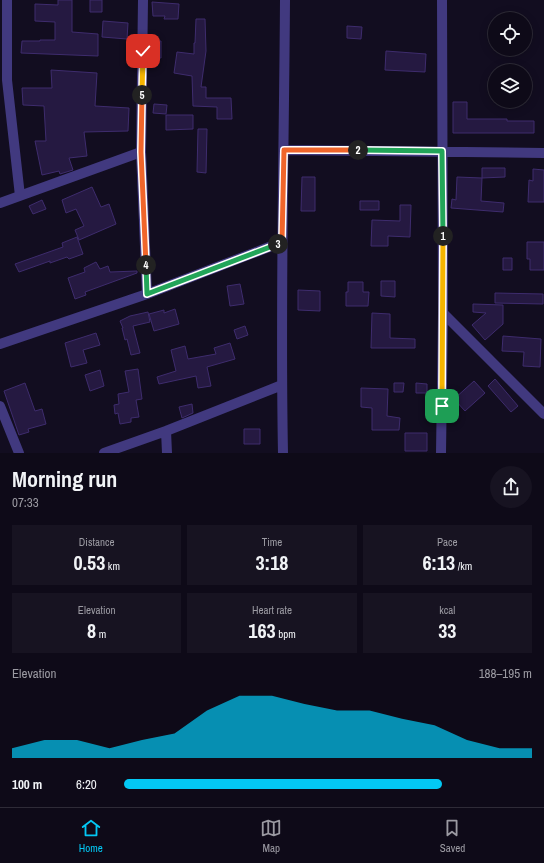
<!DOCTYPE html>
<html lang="en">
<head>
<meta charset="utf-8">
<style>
	body { margin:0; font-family:"Archivo Narrow",sans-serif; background:#171321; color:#f1f3f6; height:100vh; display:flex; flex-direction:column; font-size:15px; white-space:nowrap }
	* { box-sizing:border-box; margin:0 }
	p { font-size:13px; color:#9b9aa2 }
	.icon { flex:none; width:22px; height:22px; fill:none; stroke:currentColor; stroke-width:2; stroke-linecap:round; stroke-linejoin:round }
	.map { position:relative; height:453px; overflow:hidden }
	.side { display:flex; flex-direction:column; background:#0e0a18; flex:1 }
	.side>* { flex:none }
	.tools { position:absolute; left:488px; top:12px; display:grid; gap:8px }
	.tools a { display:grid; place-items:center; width:44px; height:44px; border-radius:50%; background:#0e0a18; box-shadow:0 2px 10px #0003,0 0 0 1px #2e2b37; font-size:20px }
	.pin { position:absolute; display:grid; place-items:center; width:34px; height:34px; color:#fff; margin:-17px; border-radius:8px; box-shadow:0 2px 6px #0006 }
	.km { position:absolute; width:20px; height:20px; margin:-10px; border-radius:50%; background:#222; color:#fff; font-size:11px; line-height:20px; text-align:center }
	.round { display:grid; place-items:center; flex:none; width:42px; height:42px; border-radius:21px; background:#171321 }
	.headline { display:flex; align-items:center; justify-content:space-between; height:68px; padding:0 12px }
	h1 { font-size:22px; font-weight:700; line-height:30px }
	.metrics { display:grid; grid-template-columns:repeat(3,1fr); gap:6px; height:68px; padding:4px 12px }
	.metrics div { display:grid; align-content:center; border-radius:0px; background:#171321; text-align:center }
	.metrics b { font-size:20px; font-weight:700 }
	.metrics small { font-size:11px; font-weight:400 }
	.metrics p { font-size:11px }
	.chart { height:112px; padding:8px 12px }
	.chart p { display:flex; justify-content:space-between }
	.chart svg { width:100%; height:72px; margin-top:4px; fill:#03c8f4; opacity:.7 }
	ul { padding:0 12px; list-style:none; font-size:13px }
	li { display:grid; grid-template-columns:64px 48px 1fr; align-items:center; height:30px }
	li i { height:10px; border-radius:5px; background:#03c8f4 }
	.menu { display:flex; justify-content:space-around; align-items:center; height:56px; border-top:1px solid #2e2b37; background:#0e0a18; font-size:11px; color:#9b9aa2 }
	.menu a { display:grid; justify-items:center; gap:2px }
	.menu .current { color:#03c8f4 }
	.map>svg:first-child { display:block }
</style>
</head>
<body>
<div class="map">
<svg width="544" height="453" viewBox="0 0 544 453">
	<rect width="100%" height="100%" fill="#120d20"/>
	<path fill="#251941" stroke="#3e2c6d" d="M58,0h14v32l26,2v22l-77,-3 1,-12h18v-1h15v-18l-20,-1v-17l23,1z
		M90,0h12v12h-12z
		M152,2l27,2 -1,15h-14l1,-3h-12z
		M196,19h9l1,32 -5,36h5v11h25l1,21h-15v-12l-24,-1 -1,-30 -18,-3 3,-21 17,2v-11h1z
		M103,21l25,2 -1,16 -25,-2z
		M347,26l15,1 -1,12 -14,-1z
		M151,41h10v17h-10z
		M386,51l40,3 -1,18 -40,-2z
		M51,70l46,3 -2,33 34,2 -1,23 -44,1 3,24 -18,2 4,12 -13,4 -1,-3 -17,4 -7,-34h11l-2,-35 -21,-1 -1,-17h30z
		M453,102h14v17h40v2h27v12h-81z
		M154,104l13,1 -1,9 -13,-1z
		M166,115h27v14l-27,1z
		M198,129h9l-1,44 -9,-1z
		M482,168h23v9l-23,1z
		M533,169l11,1v32h-16l1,-22 4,1z
		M302,177h13v34h-14z
		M457,177l25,1 -1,23 23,2 -1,9 -52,-4 1,-9 4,1z
		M92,187l9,20 8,-3 7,20 -37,16 -4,-10 9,-4 -8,-17 -10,4 -4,-13z
		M42,200l4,9 -13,5 -4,-8z
		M360,201h19v9h-19z
		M400,205h11l-1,32 -22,-1v10h-17l1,-26 28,1z
		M77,237l6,17 -14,5 -2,-2 -17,6v-2l-31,11 -4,-8 48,-17 -1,-4z
		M527,242h17v28h-14v-11h-3z
		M503,258h9v12h-9z
		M96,262l4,7 8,-3 2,6 27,-1v2l-52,19 1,3 -11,4 -7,-21 17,-6 -1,-4z
		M381,281h14v16l-14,-1z
		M348,282h15v10h6l-1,14h-22v-14h2z
		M240,284l4,20 -14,2 -3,-20z
		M298,290l22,1v20l-22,-1z
		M495,293l48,1v10l-48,-1z
		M473,304l30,1v19l-18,16 -13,-15 14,-12 -13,-1z
		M175,309l4,15 -25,7 -5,-17 15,-4v3z
		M148,312l2,10 -17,4 7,27 -9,2 -4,-16 -2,1 -3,-12h1l-3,-7 10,-5z
		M372,313l18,1v24l25,1v9h-44z
		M245,326l3,9 -11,4 -3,-9z
		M96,333l4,12 -17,5 4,13 -16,4 -6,-24z
		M503,336l38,3 -1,28 -17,-1 1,-14 -22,-1z
		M230,343l5,16 -28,8 4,19 -13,2 -2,-12 -37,8 -2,-7 19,-6 -5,-21 14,-4 3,13 28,-5 -2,-6z
		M138,369l4,30 -6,1 3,17 -8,1v4l-11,2 -2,-11 -3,1 -1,-9 5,-1 -1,-10 11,-2 -4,-21z
		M100,370l4,16 -14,5 -5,-16z
		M495,379l23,27 -7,6 -23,-26z
		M474,381l11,12 -20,18 -11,-12z
		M25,383l10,28 7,-2 4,15 -18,5 1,3 -10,3 -15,-44z
		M394,383h10l-1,9h-9z
		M416,383l11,1v9h-11z
		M361,388l27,1 -1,27 13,2 -1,12h-27v-22l-11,-1z
		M192,404l1,9 -11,5 -3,-11z
		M244,429h16v15h-16z
		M405,433h22v18h-22z"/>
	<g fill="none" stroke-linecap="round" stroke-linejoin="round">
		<path stroke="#41397f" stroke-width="10" d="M7,0v80l13,116
			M143,0l-2,152 6,142
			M284,150l260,3
			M0,203l141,-51
			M443,313l101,101
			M0,344l147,-50 135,-52
			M0,406l19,47
			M166,431l1,22
			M104,453l62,-22 116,-46
			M283,453c-3,-151 1,-302 2,-453
			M441,453l2,-140 -1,-313"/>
	</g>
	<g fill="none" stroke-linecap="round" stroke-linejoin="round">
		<g stroke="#fff" stroke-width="8">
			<path id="split-1" d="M442,406l1,-170"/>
		</g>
		<g stroke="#fff" stroke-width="8">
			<path id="split-2" d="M358,150l84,1 1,85"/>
		</g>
		<g stroke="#fff" stroke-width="8">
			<path id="split-3" d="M278,244l4,-2 2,-92h74"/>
		</g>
		<g stroke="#fff" stroke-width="8">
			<path id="split-4" d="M146,265l1,29 131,-50"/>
		</g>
		<g stroke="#fff" stroke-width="8">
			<path id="split-5" d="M142,95l-1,57 5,113"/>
		</g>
		<g stroke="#fff" stroke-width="8">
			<path id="split-6" d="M142,95l1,-44"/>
		</g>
		<use href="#split-1" stroke="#f5b400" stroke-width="5"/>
		<use href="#split-2" stroke="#22a559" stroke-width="5"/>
		<use href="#split-3" stroke="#f0652b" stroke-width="5"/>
		<use href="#split-4" stroke="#22a559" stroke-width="5"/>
		<use href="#split-5" stroke="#f0652b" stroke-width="5"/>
		<use href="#split-6" stroke="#f5b400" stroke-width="5"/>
	</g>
</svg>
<div class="tools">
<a><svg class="icon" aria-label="locate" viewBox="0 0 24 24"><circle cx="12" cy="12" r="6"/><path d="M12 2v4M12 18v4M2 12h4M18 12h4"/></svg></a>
<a><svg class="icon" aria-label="layers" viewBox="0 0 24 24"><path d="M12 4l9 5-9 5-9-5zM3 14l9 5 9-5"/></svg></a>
</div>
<div class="pin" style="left:442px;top:406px;background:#1e9e55"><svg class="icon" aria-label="arrive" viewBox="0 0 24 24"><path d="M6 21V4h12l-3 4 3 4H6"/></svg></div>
<div class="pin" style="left:143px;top:51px;background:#d93025"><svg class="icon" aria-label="check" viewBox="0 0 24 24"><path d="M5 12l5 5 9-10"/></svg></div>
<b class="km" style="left:443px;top:236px">1</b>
<b class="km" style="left:358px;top:150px">2</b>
<b class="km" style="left:278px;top:244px">3</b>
<b class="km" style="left:146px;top:265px">4</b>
<b class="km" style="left:142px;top:95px">5</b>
</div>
<section class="side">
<div class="headline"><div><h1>Morning run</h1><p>07:33</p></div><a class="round"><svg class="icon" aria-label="share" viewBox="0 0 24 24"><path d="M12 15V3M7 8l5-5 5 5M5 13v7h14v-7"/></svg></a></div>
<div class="metrics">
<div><p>Distance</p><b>0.53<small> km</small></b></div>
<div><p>Time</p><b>3:18</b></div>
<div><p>Pace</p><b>6:13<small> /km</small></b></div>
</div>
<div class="metrics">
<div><p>Elevation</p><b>8<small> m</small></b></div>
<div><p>Heart rate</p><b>163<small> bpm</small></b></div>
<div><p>kcal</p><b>33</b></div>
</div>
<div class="chart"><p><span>Elevation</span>188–195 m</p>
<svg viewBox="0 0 160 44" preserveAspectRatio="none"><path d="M0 44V38L10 33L20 33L30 38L40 33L50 29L60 15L70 6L80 6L90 11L100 15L110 15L120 20L130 24L140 33L150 38L160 38V44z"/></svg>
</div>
<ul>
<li><b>100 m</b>6:20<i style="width:78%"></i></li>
</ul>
</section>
<nav class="menu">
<a class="current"><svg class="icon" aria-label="home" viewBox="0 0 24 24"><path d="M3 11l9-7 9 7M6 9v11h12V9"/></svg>Home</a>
<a><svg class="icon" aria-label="map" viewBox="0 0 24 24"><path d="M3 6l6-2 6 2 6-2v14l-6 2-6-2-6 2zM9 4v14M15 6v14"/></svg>Map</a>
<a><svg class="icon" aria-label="saved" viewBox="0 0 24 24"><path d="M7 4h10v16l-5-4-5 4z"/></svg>Saved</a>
</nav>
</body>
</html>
